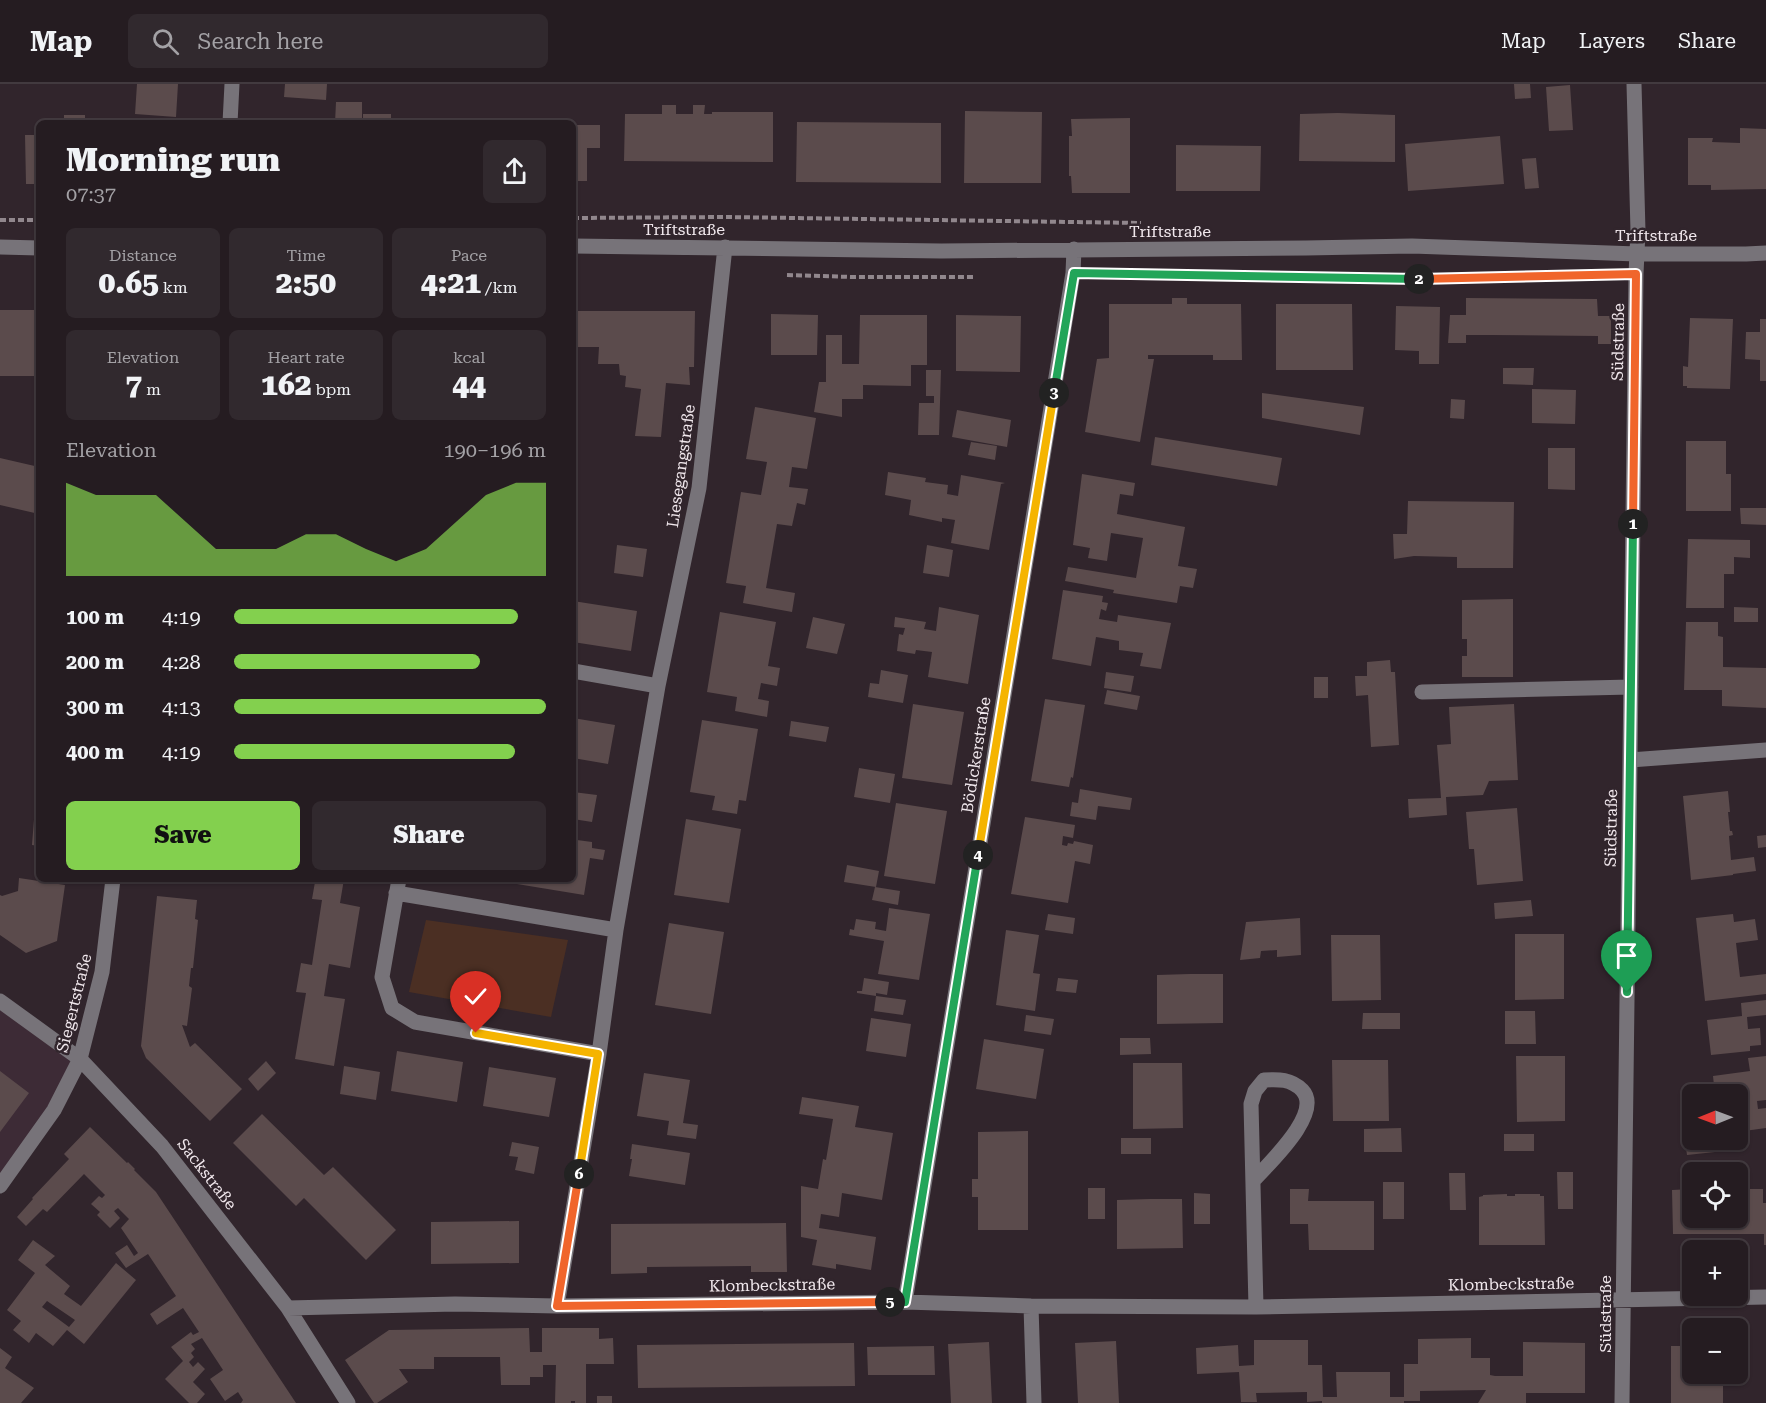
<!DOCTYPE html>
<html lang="en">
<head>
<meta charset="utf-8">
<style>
	body { margin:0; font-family:"Roboto Serif",serif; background:#31292e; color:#f1f3f6; height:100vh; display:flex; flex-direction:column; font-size:22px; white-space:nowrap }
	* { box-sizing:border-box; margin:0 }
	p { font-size:20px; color:#a3a1a5 }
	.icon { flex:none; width:33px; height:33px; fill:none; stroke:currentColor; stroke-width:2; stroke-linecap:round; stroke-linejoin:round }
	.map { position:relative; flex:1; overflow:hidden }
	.details { position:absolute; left:36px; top:36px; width:540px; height:762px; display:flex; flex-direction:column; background:#251c21; border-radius:9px; box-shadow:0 2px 4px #0004,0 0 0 2px #423a3f }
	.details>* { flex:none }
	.needle { width:39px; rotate:269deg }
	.tools { position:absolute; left:1682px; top:1000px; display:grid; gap:12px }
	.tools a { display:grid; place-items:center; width:66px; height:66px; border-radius:9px; background:#251c21; box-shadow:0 2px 4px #0004,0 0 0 2px #423a3f; font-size:30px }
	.pin { position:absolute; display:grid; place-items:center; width:51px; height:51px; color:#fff; margin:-62px -26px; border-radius:50% 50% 50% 0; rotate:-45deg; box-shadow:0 0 6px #0007 }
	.pin .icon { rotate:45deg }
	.km { position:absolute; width:30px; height:30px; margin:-15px; border-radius:50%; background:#222; color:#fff; font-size:16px; line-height:30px; text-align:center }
	.round { display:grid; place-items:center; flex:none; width:63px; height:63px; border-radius:9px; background:#31292e }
	.head { display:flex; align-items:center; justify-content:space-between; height:102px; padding:0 30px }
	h1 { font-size:33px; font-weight:800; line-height:45px }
	.stats { display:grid; grid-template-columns:repeat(3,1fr); gap:9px; height:102px; padding:6px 30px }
	.stats div { display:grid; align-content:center; border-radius:9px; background:#31292e; text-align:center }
	.stats b { font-size:30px; font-weight:800 }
	.stats small { font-size:16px; font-weight:400 }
	.stats p { font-size:16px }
	.chart { height:168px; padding:12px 30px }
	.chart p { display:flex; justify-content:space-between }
	.chart svg { width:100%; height:108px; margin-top:6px; fill:#83d04e; opacity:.7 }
	.button { display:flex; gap:12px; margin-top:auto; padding:12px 30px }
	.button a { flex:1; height:69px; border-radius:9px; background:#83d04e; color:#111; font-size:24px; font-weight:800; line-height:69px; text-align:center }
	.button a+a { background:#31292e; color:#f1f3f6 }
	ul { padding:0 30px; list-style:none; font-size:20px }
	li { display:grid; grid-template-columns:96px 72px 1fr; align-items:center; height:45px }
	li i { height:15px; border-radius:8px; background:#83d04e }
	header { display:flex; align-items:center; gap:36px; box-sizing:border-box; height:84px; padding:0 30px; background:#251c21; border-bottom:2px solid #423a3f }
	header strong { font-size:28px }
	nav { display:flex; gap:33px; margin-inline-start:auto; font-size:21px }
	.search { width:420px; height:54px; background:#31292e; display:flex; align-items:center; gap:15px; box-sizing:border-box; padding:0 21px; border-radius:9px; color:#a3a1a5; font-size:22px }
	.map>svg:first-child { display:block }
</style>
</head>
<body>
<header>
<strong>Map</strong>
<div class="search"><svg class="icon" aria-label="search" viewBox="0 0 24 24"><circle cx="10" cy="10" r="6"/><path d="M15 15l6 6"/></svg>Search here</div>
<nav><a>Map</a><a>Layers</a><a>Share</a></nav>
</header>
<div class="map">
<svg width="1766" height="1319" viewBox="0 0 1766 1319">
	<rect width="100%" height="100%" fill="#31252c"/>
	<path fill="#3d2b36" d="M0,917l80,58 -80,127z"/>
	<path fill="#4b2f23" d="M426,836l142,20 -17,77 -142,-25z"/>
	<path fill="#5b4b4c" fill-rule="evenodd" d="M137,0h41l-2,33 -41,-3z
		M285,0h42l-1,16 -42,-3z
		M1514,0h16l1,14 -16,1z
		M1570,1l3,45 -24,1 -3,-44z
		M336,18h26v21h-27z
		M662,21h14v9h17v-9h12l-1,9h8v-2h61v50l-149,-1 1,-47h37z
		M965,27l77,1 -1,71h-77z
		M1338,29l57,2v47l-96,-1 1,-47z
		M363,30h28v9h-28z
		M64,31h21v8h-21z
		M1130,34v75h-58l-1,-17h-2v-40h3l-1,-17z
		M797,38l144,1v60l-145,-1z
		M575,41h25v23h-13v33h-14v-37h2z
		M1740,44l26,1v60l-55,1v-5h-23v-47h25l-1,4 28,1z
		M25,51h14v49h-13z
		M1500,52l4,48 -96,7 -3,-47z
		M1176,61l85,1 -1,45h-84z
		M1536,74l3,30 -14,1 -3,-30z
		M1172,214h15v6h54l1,56h-29v-5h-65v4h6l-14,83 -55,-10 12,-73 12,-1v-54h63z
		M1466,214l131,1 1,17h13v28h-13v-8l-108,-1h-24v8h-18l2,-28h16z
		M1276,220h76l1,66h-77z
		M1396,222l44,1 -1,57h-20v-13l-24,-1z
		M0,226h39v66h-39z
		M573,227h122l-1,56h-5l1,18 -24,-2 -5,54 -26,-1 6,-47 -16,-2 1,-11 -6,-1 -1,-11h-21l1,-17h-23v39h-3z
		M771,230l47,1 -1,40h-46z
		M860,231h67v50h-16v21l-48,-1v14h-21v18l-28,-5 5,-30h7v-47h16v29h17z
		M956,231l65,1 -1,56 -64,-1z
		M1690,234l43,1 -3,70 -43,-1v-2h-4v-20l5,1z
		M1760,235h6v62h-6v-21l-15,-1 1,-27h14z
		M1503,284h31l-1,17 -30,-1z
		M926,286h15l-2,65h-21l1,-32h15v-7h-8z
		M1532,305l44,1 -1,34 -43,-1z
		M1262,309l102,14 -4,28 -98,-17z
		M1451,315l14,1 -1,19 -14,-1z
		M755,323l61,11 -9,51 -15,-2 -3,20 19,2 -3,16 -8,-2 -5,23 -15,-2 -11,64 29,5 -3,19 -49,-9 3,-17 -20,-3 15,-91 20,3 6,-33 -21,-3z
		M957,326l54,10 -4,27 -55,-10z
		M1155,353l127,21 -5,28 -126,-21z
		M1686,357h40v33h5v37h-45z
		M971,358l26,4 -2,14 -27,-5z
		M1548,364h27v42l-27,-1z
		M0,374l39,9v47l-39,-9z
		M888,388l38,6 -1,4 23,3 -1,9 11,2 3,-21 44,8 -4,1 -12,66 -38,-7 4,-23 -13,-2v4l-33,-7 2,-15 -26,-5z
		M1082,390l53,9 -2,13 -13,-2 -3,20 68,13 -7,39 19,3 -4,19 -13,-2 -3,17 -64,-10 1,-3 -49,-9 3,-14 68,11 7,-40 -32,-5 -4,28 -19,-3 2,-10 -17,-3z
		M1408,417l106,1 -1,66h-56v-11l-43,-1 -20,3 -1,-25h14z
		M1740,424h26v17l-25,-1z
		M1688,455l62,1v18l-16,-1v17h-10v34h-38z
		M617,461l30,4 -4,28 -29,-4z
		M927,461l26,5 -4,27 -26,-4z
		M1063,506l40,6 -1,6 6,1 -2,8 -5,-2 -2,10 18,3 1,-7 53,8 -10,46 -21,-3 3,-13 -24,-3v-9l-23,-4 -5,29 -39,-7z
		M1513,515v78h-51v-21h5v-17h-5v-39z
		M573,517l64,10 -6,40 -58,-9z
		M939,523l40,8 -11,69 -40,-7 4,-25 -16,-2 -1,4 -18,-3 2,-17 4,1 2,-7 -11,-1 1,-10 31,5 -2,7 12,2z
		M1734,523l24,1v14h-24z
		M720,528l56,10 -8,44 12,2 -3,18 -16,-3 -3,16 11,2 -2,16 -32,-6 2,-14 -30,-5z
		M813,533l32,7 -8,30 -31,-6z
		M1686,538h32v14l5,1v30l43,1v40l-44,-2v-16h-38z
		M1390,576l1,12h4l4,73 -28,2 -3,-52 -12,1 -1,-20h12v-14z
		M881,586l27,5 -5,28 -35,-6 2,-14 9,1z
		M1106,588l28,4 -3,16 -27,-4z
		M1314,593h14v21h-14z
		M1107,606l33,6 -3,14 -33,-6z
		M1045,615l40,6 -12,73 -2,-1 -2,10 -38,-6z
		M913,620l51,8 -12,73 -50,-7z
		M1514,620l4,76 -29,1 -6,14 -37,2 1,18 -38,3 -1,-19 33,-1 -4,-53 14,-1 -2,-37z
		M573,634l42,7 -7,39 -35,-6z
		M702,636l56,9 -12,72 -7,-1 -2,14 -25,-4 3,-14 -25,-4z
		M791,637l38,6 -3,15 -37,-6z
		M859,684l36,6 -5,29 -36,-6z
		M37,697h2v65l-7,-1z
		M1080,705l52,9 -2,12 -32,-4 -2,14 -26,-4 2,-14 6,1z
		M1728,707l2,21h-2l2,19h2l1,4 -4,1 2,24 23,-3 2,14 -23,3v1l-42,5 -8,-84z
		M573,708l24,3 -5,27 -19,-3z
		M896,719l51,8 -12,73 -51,-8z
		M1517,724l6,73 -46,4 -3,-36h-5l-3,-37z
		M1025,733l50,8 -2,13 -10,-2 -1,9 5,1 1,-3 5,1 1,-3 19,4 -3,19 -15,-3 -7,42 -57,-9z
		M686,735l55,10 -12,74 -55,-8z
		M1766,751v12l-8,1 -1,-12z
		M573,754h4v2l15,2v6l13,2 -2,10 -13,-2 -6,37 -67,-11 1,-5h55z
		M847,781l32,6 -3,16 -32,-5z
		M19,794l46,7 -8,56 -31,12 -26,-18v-40l2,1 16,-5z
		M306,795h38l-4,24 20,4 -10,61 -21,-4 -5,32 21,3 -11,67 -39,-7 11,-66 -10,-1 5,-29 11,2 10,-65 -10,-1 3,-17z
		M875,803l25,4 -2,14 -26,-5z
		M157,812l40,4 -2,19 3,1 -5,48h-2l-2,18 3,2 -5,38 -5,-1 8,22 5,-4 47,46 -32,32 -64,-63 -5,-12z
		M1531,816l2,16 -38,3 -1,-16z
		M889,824l41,6 -11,66 -41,-6 6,-33 -35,-6 1,-6 4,1 2,-11 20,3 -1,7 11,2z
		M1048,830l27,4 -2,16 -28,-4z
		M1733,830l1,8 21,-3 3,21 -22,3 4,34 26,-3v20l-61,7 -9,-83z
		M1300,834l1,37 -24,2v-7l-16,1 -1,7 -20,2 6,-38z
		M669,839l55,9 -13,82 -56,-9z
		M1006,846l33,5 -6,38 7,1 -5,37 -39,-6z
		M1515,850h49v65l-49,1z
		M1331,851h49l1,65 -49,1z
		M1190,890h33v49l-66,1v-49z
		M864,894l25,4 -2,13 -11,-2v3l-19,-3v-2h5z
		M1058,894l20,2 -2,13 -20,-2z
		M876,912l30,4 -3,15 -29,-4z
		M1766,916v15l-19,2 1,12 12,-1 1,17 -11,1v5l-39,4 -4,-35 35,-4 -1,-13z
		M1505,927h30l1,33h-31z
		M1363,929h37v16h-38z
		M1026,931l28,4 -3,16 -27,-4z
		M871,934l40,6 -5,33 -40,-6z
		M1120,954h30l1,16 -31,1z
		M984,955l60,10 -8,50 -60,-10z
		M397,967l66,11 -6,40 -66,-11z
		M1516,972h49v65l-48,1z
		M1766,972v44l-9,1 1,8 8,-1v20l-29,4v-37h-22l-2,-19 37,-5 -2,-13z
		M1332,976h56l1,61h-56z
		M266,977l10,12 -18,18 -10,-12z
		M1133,979h49l1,65 -50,1z
		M344,982l36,6 -4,28 -36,-6z
		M489,983l67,11 -7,39 -66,-11z
		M0,987l29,22 -29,39z
		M644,989l46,7 -7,43 15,2 -2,14 -29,-4 2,-14 -32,-5z
		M802,1013l57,9 -4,21 38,6 -11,67 -40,-7 -3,24 -18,-3 -2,14 57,9 -5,33 -35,-6v5l-24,-4 5,-25 -16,-3v-51l17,3 5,-30 3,1 7,-41 -34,-5z
		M262,1030l62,61 9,-8 63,63 -30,30 -62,-62 -8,8 -63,-63z
		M90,1043l37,36 1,-1 7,7 -1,1 22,22 140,211h-55l2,-3 -5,-8 -13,9 -15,-22 13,-9 -21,-32 -11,6 4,5 -4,4 3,4 -5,5 4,5 5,-5 7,7 -12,13 12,12 -8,9h-8l-24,-24 18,-18 -12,-14 20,-15 2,3 6,-3 -16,-24 -26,17 -7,-11 26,-18 -28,-42 -22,14 -11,-15 12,-8 7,11 4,-3 -17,-25 8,-9 -11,-11 -4,3 6,7 -10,10 -13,-13 3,-3 -9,-8 8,-8 3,2 3,-3 -21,-21 -37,38 -4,-3 -17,17 -9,-9 16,-18 -1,-1 37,-39 -5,-5z
		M1401,1044l1,24h-38v-23z
		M1028,1047v99h-50v-33h-6v-18h6v-47z
		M1504,1050h30v17h-30z
		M1121,1054h30v16h-30z
		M1692,1056h21l2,12 -28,3 -2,-14z
		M512,1058l27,5 -5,27 -19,-4 3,-13 -9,-1z
		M632,1060l58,9 -5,32 -56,-9 3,-17h-2z
		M1557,1088h16v37h-15z
		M1449,1089h16l1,37h-16z
		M1383,1098h21v37h-21z
		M1088,1104h17v31h-17z
		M1290,1105h19l-1,12h66v49h-65l-1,-26h-18z
		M1692,1105v29h45v-29h26v14h3v42h-2v-11h-91l-1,-44z
		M1194,1109l16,1v30h-16z
		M1507,1110v2h8v-2h25v2h4l1,49h-66v-48l4,-1v-1z
		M1150,1115h32l1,49 -66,1v-49z
		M519,1137v42l-88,1v-42z
		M786,1139l1,49h-36v-6l-104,1v6l-36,1v-50z
		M33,1156l22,16 -10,9 25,21 -6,8 17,12 35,-43 20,17 -52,64 -17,-14 -14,16 -17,-13 -7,10 -16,-13 8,-9 -14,-11 28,-37 -17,-13zM47,1217l28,19 -6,7 -27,-20z
		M529,1244l1,24h12v-24h57v11l14,-1 1,26h-28v39h-11v-2h-4v2h-16l1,-38h-13v12h-13v8h-29l-1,-28h-66v12h-35l9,13 -31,21h-3l-29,-43 44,-30z
		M1471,1254v20h19v17l5,1h28v-34l62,1v50h-59v10h-48l8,-13 -66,1v10h-16v2h-82v-2l-15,1v-10l-51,1 1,9h-16l-2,-30 -42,2 -1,-26 42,-3 1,21 15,-1v-25h54v25h14l1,32h14l-1,-25h54v25h14v-33h14v-25z
		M1116,1257l3,62h-41l-3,-60z
		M989,1258l3,61h-41l-3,-59z
		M854,1259l1,43 -217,2 -1,-43z
		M934,1262l1,29h-67l-1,-28z
		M1671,1262h21v28h31v29h-52z
		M0,1264l12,9 -7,11 29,20 -13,15h-21z
		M597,1312h15v7h-15z"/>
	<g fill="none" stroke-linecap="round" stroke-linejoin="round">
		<path stroke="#91878d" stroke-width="4" stroke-dasharray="6 3" stroke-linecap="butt" d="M573,134l153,-1 415,6
			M0,136h39
			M787,191l66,2h121
			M1177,191l225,4 127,-3"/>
		<path stroke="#777379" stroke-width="15" d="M230,39l2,-39
			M573,162l368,5 365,-3 106,-2 225,8h109l20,-1
			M0,163l39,1
			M573,587l85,15
			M1422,608l209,-5
			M1630,676l136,-10
			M399,795l-17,98 10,31 23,14 184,32
			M396,809l220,37
			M0,917l80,58 82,87 126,162 60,95
			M1253,1097c15,-17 71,-68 49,-91 -11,-11 -23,-11 -38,-10l-9,11 -4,13 5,203
			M0,1102l54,-76 26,-51 22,-87 11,-93
			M905,1218l168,-1029 1,-24
			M557,1222l42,-252 17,-124 42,-244 41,-198 26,-241
			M1031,1222l3,97
			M288,1224l167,-4 102,2 348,-4 126,4 225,1 510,-10
			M1622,1319l14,-1129 2,-43 -4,-147"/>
	</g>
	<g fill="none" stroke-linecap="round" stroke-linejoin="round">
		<g stroke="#fff" stroke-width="12">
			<path id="split-1" d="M1627,908l6,-468"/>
		</g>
		<g stroke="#fff" stroke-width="12">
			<path id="split-2" d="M1419,195l217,-5 -3,250"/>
		</g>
		<g stroke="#fff" stroke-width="12">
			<path id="split-3" d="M1054,309l20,-120 345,6"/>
		</g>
		<g stroke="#fff" stroke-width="12">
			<path id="split-4" d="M978,771l76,-462"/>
		</g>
		<g stroke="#fff" stroke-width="12">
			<path id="split-5" d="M890,1218h15l73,-447"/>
		</g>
		<g stroke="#fff" stroke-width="12">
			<path id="split-6" d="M579,1090l-22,132 333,-4"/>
		</g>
		<g stroke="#fff" stroke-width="12">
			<path id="split-7" d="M476,949l122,21 -19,120"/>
		</g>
		<use href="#split-1" stroke="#22a559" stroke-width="8"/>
		<use href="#split-2" stroke="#f0652b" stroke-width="8"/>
		<use href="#split-3" stroke="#22a559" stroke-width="8"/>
		<use href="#split-4" stroke="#f5b400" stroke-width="8"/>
		<use href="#split-5" stroke="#22a559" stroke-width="8"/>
		<use href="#split-6" stroke="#f0652b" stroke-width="8"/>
		<use href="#split-7" stroke="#f5b400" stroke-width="8"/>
	</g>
	<g text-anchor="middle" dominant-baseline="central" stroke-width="5" stroke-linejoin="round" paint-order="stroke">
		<g font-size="16" fill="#f0e7ec" stroke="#31252c">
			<text x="684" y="145">Triftstraße</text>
			<text x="1170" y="147">Triftstraße</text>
			<text x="1656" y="151">Triftstraße</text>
			<text transform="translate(1618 258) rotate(-89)">Südstraße</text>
			<text transform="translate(681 382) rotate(-82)">Liesegangstraße</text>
			<text transform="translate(976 671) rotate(-81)">Bödickerstraße</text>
			<text transform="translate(1611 744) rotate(-89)">Südstraße</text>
			<text transform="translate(74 919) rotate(-76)">Siegertstraße</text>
			<text transform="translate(207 1090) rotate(52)">Sackstraße</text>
			<text transform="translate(1511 1200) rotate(-1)">Klombeckstraße</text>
			<text transform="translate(772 1201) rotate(-1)">Klombeckstraße</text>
			<text transform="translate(1605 1230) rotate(-90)">Südstraße</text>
		</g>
	</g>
</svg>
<div class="tools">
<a><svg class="needle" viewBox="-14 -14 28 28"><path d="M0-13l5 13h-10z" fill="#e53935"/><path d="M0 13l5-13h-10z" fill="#a3a1a5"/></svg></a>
<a><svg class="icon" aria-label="locate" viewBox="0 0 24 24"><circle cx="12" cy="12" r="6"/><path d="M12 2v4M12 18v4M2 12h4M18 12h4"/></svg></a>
<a>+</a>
<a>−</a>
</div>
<div class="pin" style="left:1627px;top:908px;background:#1e9e55"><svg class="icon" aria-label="arrive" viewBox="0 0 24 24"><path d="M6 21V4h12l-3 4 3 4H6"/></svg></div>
<div class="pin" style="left:476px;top:949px;background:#d93025"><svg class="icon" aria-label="check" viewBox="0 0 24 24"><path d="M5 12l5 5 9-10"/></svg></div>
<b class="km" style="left:1633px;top:440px">1</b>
<b class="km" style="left:1419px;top:195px">2</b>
<b class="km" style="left:1054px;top:309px">3</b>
<b class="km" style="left:978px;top:771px">4</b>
<b class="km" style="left:890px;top:1218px">5</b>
<b class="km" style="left:579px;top:1090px">6</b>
<section class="details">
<div class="head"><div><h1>Morning run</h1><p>07:37</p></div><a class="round"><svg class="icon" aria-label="share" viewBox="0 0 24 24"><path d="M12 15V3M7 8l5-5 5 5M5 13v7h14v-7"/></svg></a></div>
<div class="stats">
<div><p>Distance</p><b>0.65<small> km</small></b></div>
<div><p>Time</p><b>2:50</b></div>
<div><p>Pace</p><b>4:21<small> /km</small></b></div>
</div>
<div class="stats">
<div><p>Elevation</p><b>7<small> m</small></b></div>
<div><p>Heart rate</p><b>162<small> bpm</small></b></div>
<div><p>kcal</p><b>44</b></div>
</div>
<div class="chart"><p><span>Elevation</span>190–196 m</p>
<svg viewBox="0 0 160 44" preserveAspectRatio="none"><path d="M0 44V6L10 11L20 11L30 11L40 22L50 33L60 33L70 33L80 27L90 27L100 33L110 38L120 33L130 22L140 11L150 6L160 6V44z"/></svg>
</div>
<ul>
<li><b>100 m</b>4:19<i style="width:91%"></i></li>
<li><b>200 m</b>4:28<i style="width:79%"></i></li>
<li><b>300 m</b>4:13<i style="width:100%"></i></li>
<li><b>400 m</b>4:19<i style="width:90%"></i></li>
</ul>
<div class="button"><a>Save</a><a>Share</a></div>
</section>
</div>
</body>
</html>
